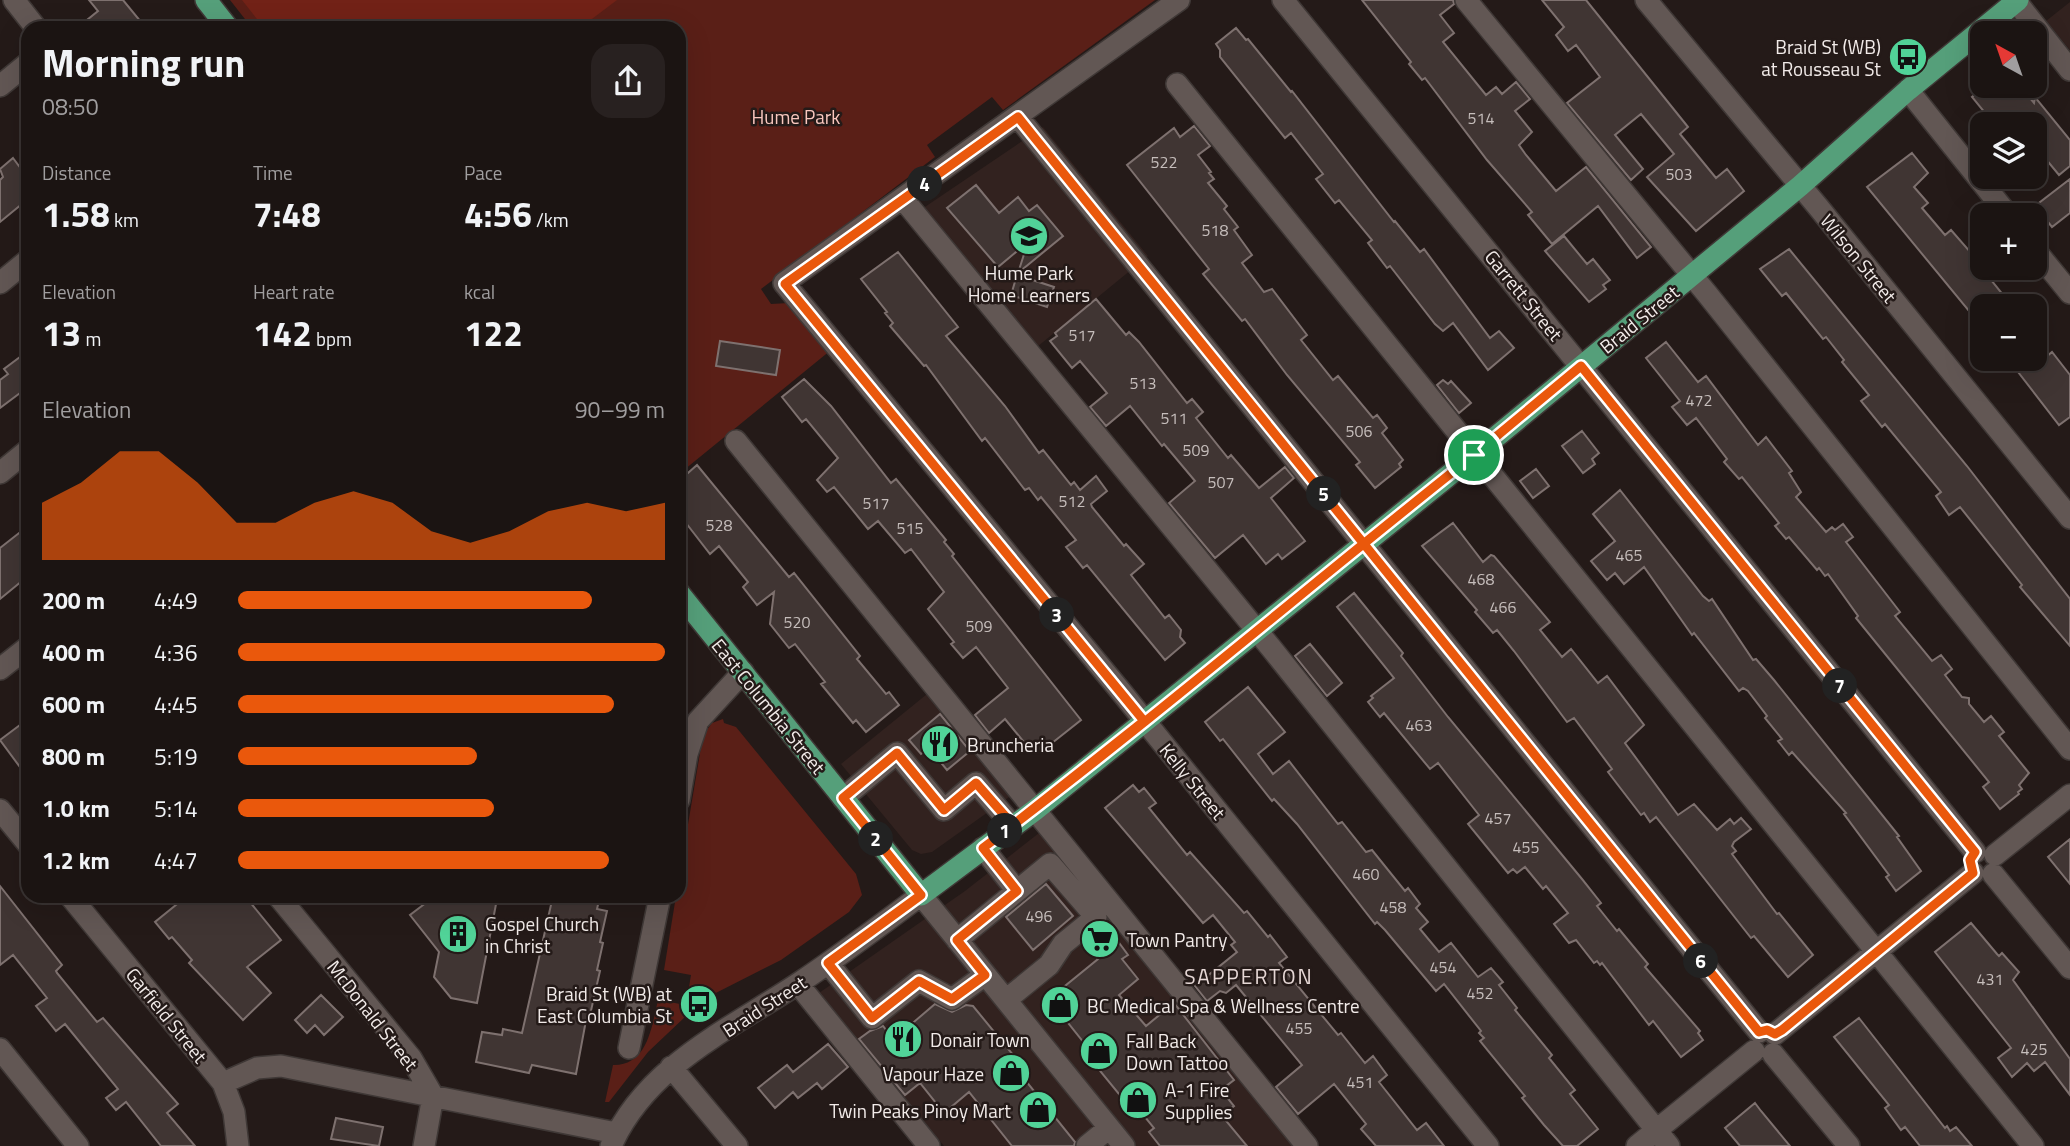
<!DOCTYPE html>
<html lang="en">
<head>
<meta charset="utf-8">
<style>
	body { margin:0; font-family:"Titillium Web",sans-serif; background:#282120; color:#f1f3f6; height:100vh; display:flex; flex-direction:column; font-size:26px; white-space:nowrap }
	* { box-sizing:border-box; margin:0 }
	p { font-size:23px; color:#a09e9f }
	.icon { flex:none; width:38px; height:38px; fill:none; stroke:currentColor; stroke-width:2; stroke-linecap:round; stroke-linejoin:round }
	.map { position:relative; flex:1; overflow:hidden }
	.details { position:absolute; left:21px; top:21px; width:665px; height:882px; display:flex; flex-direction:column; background:#1b1412; border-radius:21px; box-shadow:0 7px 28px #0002,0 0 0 2px #393332 }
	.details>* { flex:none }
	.needle { width:46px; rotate:320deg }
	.controls { position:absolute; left:1970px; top:21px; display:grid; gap:14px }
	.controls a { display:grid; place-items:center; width:77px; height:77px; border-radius:14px; background:#1b1412; box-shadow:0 7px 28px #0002,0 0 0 2px #393332; font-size:35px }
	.pin { position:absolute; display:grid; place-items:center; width:60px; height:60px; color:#fff; margin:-30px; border:4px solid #fff; border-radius:50%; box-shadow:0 2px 7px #0007 }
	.km { position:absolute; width:35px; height:35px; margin:-18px; border-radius:50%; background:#222; color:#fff; font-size:19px; line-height:35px; text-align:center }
	.round { display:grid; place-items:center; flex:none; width:74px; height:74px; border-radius:21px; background:#282120 }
	.head { display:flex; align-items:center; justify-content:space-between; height:119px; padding:0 21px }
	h1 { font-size:38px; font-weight:700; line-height:52px }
	.stats { display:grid; grid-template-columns:repeat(3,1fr); gap:10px; height:119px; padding:7px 21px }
	.stats div { display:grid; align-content:center }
	.stats b { font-size:35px; font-weight:700 }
	.stats small { font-size:19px; font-weight:400 }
	.stats p { font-size:19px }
	.chart { height:196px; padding:14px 21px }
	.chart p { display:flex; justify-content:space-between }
	.chart svg { width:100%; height:126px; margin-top:7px; fill:#ea580c; opacity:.7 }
	ul { padding:0 21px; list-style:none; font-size:23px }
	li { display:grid; grid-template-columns:112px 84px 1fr; align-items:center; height:52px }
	li i { height:18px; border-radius:9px; background:#ea580c }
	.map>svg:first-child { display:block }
</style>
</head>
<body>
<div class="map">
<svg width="2070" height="1146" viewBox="0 0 2070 1146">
	<rect width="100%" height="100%" fill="#241a18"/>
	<path fill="#32221f" d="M2070,2v48l-24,-29z
		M1043,127l105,129 -122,100 -116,-139z
		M932,690l87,100 -87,62 -11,2 -9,-4 -71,-86z
		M1039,833l4,1 264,312h-363l-125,-153 146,-102z"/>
	<path fill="#5a1f17" d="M230,0h925l-152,110 -11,-13 -65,48 8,12 -174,132 10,15 18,-1 42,47 -152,124v-446h-427z
		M723,719l1,4 12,4 120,147 6,21 -13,17 -68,48 -77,39 -56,53 -39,50h-4l8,-37c35,1 39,-40 45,-65l28,5 5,-30 -27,-5 12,-74h3v-18l24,-143 9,-12z"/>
	<path fill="#722217" d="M242,0h375l-37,28h-316z"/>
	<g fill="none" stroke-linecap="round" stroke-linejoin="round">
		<path stroke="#b6796f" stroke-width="6" d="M388,28l1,-4"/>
	</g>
	<path fill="#403533" stroke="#7e716f" stroke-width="2" d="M89,0h34l23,28h-69l21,-17z
		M1362,0h91l1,4 -14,11 14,18 -11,9 43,53 10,-8 6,7 14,-12 14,17 -15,12 17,21 -13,13 7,10 30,36 30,-24 65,80 -14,11 -39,-52 -46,38 -24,-29 4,-3 -45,-52 -62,-82 -3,2 -13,-16 2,-2z
		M1542,0h44l102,127 -8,7 36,44 11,-9 17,22 -48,40 -49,-54 27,-23 -33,-40 -26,21 28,34 -12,11 -64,-77 33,-26 -24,-32 -8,6 -12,-16 8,-8z
		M1236,28l10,12 2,-1 43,53 1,-1 102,131 1,-1 25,31 4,-3 66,89 9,-7 15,17 -26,22 -35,-47 -10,8 -8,-7 -45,-58 -3,2 -19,-25 4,-3 -33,-40 -4,3 -19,-24 7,-5 -32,-41 -6,5 -65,-81v-7l-4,-6z
		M1985,86h35l14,17 1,-6 35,43v26l-11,9 -24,-29v-22h-41l-22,-27z
		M1194,126l16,20 -12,9 13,17 -2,1 5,6 -6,4 19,23 -3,3 14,18 -4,3 18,25 -10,8 22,29 8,-3 35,46 -6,5 32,40 5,-4 35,42 4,-3 10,13 -5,5 21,27 -4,4 2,3 -26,21 -19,-23 4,-3 -73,-87 -42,-56 -3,2 -39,-47 6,-5 -82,-104 47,-37 6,9z
		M1912,153l16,20 -14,14 14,16 -6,5 23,27 6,-5 20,23 12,-9v26l29,36h-29v22l-116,-141z
		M13,158l6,8 9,-7v40l-28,23v-42l3,-3 -3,-8z
		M2070,179v34l-18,14 -17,-21z
		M976,185l23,28 19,-16 11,14 8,-6 26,31 -45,37 10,-31 -30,25 -51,-59z
		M1564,236l23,28 6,-5 17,21 -7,5 3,4 -17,13 -44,-51z
		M1789,249l178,217 103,133v47l-50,-59 2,-2 -62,-78 -11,8 -13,-19 5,-4 -56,-68 -3,3 -21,-26 8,-6 -27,-33 2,-2 -18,-23 -3,2 -37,-46 -4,3 -22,-27z
		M898,252l60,75 -12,9 59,70 34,47 4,-3 28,35 3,-3 6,8 16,-14 11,15 -16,13 1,3 32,39 2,-2 18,20 -13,11 34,43 4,-3 12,15 -1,7 5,6 -20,17 -78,-95 -4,3 -17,-21 10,-7 -35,-43 -3,3 -9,-12 -4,2 -40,-52 -3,3 -56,-76 -2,1 -34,-40 3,-3 -8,-10 2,-1 -26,-33z
		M1017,275l37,12 -7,20 -36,-12z
		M1096,299l30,36 3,-3 10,10 48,61 5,-4 11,13 -7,6 32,40 3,-3 28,33 26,-21 9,11 -23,20 34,43 -23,18 -4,-5 -12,10 -23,-29 -28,23 -46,-55 26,-22 -31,-37 -2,2 -32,-40 -24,20 -16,-19 17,-14 -27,-32 -8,7 -22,-27 7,-5 -2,-3z
		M720,341l60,9 -4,25 -60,-9z
		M1666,342l32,40 8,-6 52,69 8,-8 26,34 -3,2 12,19 -5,5 30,35 6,-5 3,3 8,-6 10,13 -7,5 54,70 -5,4 37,45 9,-6 11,14 -7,6 17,22 7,1v6l15,18 7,-6 13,16 -5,4 30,37 -10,12 3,4 -4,3 1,2 -19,15 -17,-22 6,-5 -133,-164 2,-2 -30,-42 -3,2 -6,-8 -2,2 -28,-33 -3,2 -11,-13 4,-3 -37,-46 -3,2 -15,-17 3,-3 -31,-41 -9,7 -15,-18 8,-6 -34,-43z
		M2035,343l11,14 6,-5 18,23v42l-11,8 -51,-66h27z
		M28,351v36l-28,21v-28l8,-6 -4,-5z
		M804,379l27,27 60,77 5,-4 50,61 -2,2 10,12 -2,2 129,164 -39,31 -4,-4 -6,5 -27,-33 -16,14 -14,-18 33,-27 -32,-41 -13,11 -12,-14 3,-2 -26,-33 16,-17 -33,-43 -6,4 -27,-32 -10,8 -34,-42 -7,5 -10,-12 21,-22 -32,-39 -4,3 -20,-25z
		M1443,380l5,4 3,-3 20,22 -12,10 -22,-28z
		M1582,431l17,22 -7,6 3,5 -12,9 -21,-27z
		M697,465l92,112 5,-4 66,83 -3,3 29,35 3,-2 10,13 -33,27 -10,-12 -3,3 -32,-39 4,-2 -30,-38 -6,4 -19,-24 4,-32 -17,13 -14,-18 5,-5 -29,-36 -9,8 -31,-40v-33z
		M1536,469l13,17 -16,12 -13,-17z
		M1620,490l83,106 6,5 3,-2 41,61 3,-1 18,21 125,156 -2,1 24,34 -25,20 -10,-14 3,-2 -45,-61 2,-1 -54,-61 -3,3 -11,-14 4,-2 -17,-21 2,-2 -19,-25 -5,-3 -4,3 -45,-58 -2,2 -48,-68 -20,17 -9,-11 -8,7 -16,-19 24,-20 -22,-27z
		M1453,523l30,39 8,-7 3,1 56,66 -10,8 22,27 9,-8 27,34 9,-7 37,49 -19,18 53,72 16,-11 23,26 13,-11 4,5 7,-6 10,11 -17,13 -2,4 4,5 -4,3 45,60 2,-1 34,42 -25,22 -34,-41 -3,2 -95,-121 -6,5 -6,-9 -3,2 -33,-43 4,-3 -38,-51 -7,4 -53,-71 -17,-21 -4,3 -18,-21 2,-2 -55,-64z
		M28,526v50l-28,23v-51z
		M1354,593l49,60 -2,3 47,61 134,162 19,24 -4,3 20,25 2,-2 29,35 -3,3 55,64 -2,2 5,7 -22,17 -28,-36 -4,4 -47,-62 -2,2 -3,-4 -3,2 -18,-23 -7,3 -15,-19 14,-11 -22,-27 -3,3 -18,-22 -8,6 -4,-4 -5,4 -40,-49 11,-9 -41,-52 -8,6 -46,-56 -4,4 -12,-15 5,-4 -2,-2 23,-18 -57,-71z
		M1310,644l32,39 -15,13 -32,-40z
		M1248,687l37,45 -27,22 15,20 16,-13 49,63 4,-2 24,30 6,-2 33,41 3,-3 12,16 -4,4 12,14 -8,7 19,23 12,-9 27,34 13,-9 12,14 -4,3 18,23 -2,2 37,45 -3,3 26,32 -5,4 28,35 -21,17h-14l-19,-21 -22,-27 3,-2 -45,-55 4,-3 -5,-5 2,-2 -37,-47 -8,7 -51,-61 -8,-8 -2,2 -78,-100 -23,-25 -2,2 -49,-62 -3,2 -15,-19z
		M940,714l30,37 -23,19 -18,-22 -8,6 -12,-14z
		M28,719v59l-28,-38z
		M1133,785l6,7 5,-4 12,15 -7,5 38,47 3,-3 54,61 3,-2 21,26 2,-2 17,22 -8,6 59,72 3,-2 24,30 8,-7 14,19 -8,7 38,48 9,-7 18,23h-68l-15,-17 5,-5 -32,-40 -36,30 -22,-27 26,-22 -66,-80 -10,8 -6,-2 -13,10 -12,-15 42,-34 -6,-7 4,-3 -22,-27 -10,8 -98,-115z
		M2070,839v45l-22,-27z
		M1046,884l27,32 -40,34 -27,-33z
		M0,886l62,79 -6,6 1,2 40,49 6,-4 75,86 -11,9 28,33h-34l-35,-44 -10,8 -10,-12 12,-9 -53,-65 -9,7 -20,-25 11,-8 -34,-43 -13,10z
		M187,896h58l36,44 -34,27 24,26 -28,27 -54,-57 3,-3 -20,-23 -3,2 -14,-17z
		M435,896h48l14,3 -20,104 -26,-5 -17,-21 5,-25 -29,-37z
		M553,896h47l-3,13 10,2 -7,31 3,1 -6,27 3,1 -10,44h-3l-11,59 -44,-9 -3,8 -53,-11 6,-30 20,3 1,-6 19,4z
		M1971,923l26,31 2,2 3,-3 17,19 -6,8 57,79v36l-25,-33 -11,9 -7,-8 -15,14 -14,-19 13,-10 -76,-96z
		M1106,925l22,30 -6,4 16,20 -19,16 27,31 28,-23 60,77 -13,10 13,16 -12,10 25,30h-87l-11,-14 5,-4 -26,-32 -5,3 -27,-33 4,-3 -51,-64 49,-40 -13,-16z
		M321,995l22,22 -19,18 -9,-10 -8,8 -12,-13z
		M935,1004l17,8 14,-7 7,1 41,50 -5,4 66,82 -1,4h-62l-43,-54 -25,21 -24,-30 -15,12 -46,-56 11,-8 13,-5 7,9 14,-12 4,4z
		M1859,1018l86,110 2,-2 3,5 6,-4 16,19h-52l-15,-19 -4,3 -16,-22 4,-3 -55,-68z
		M828,1044l20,23 -26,22 -5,-6 -19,15 -5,-6 -18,16 -17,-20 29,-23 6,7z
		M1755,1103l6,8 29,35h-50l-15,-18z
		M336,1118l47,9 -4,19 -48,-7z"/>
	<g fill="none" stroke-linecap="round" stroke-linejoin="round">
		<g stroke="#3f3836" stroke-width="24">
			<path id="minor" d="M14,0l22,28
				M1179,0l-395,283 339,411 365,452
				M1283,0l692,852
				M1466,0l242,295 362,454
				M1646,0l173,208 251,310
				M2015,0l55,70
				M1177,84l856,1062
				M0,86l28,-23
				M1908,90l100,125
				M1018,117l741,915
				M903,199l369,450 397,497
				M2035,250l35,43
				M0,283l28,-23
				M736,441l571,705
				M0,473l28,-23
				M0,669l28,-22
				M843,798l54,-45 47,57 32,-27 37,43
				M679,800l8,-46 11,-33 45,-49
				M0,810l28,34
				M983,848l34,43
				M1995,855l75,-60
				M1993,874l77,94
				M70,896l153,187 11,29 4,34
				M278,896l133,162 22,38 -9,50
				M957,940l93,-76 46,53 -33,27 -14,21 -43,35
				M828,963l44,55 47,-37 33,18 33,-24
				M798,984l131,162
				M1775,1034l198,-161
				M629,1048l31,-152
				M0,1049l78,97
				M1773,1054l76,92
				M671,1067l66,79
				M223,1083l34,-15 24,-2 335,67
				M611,1146c35,-80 119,-117 188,-163 42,-28 82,-58 122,-88l203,251
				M1087,1146l22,-18
				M1637,1146l117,-95"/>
		</g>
		<g stroke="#3f3836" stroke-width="24">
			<path id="major" d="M206,0l22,28
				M679,593l242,302 114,-85 439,-355 326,-269 108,-96 110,-90"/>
		</g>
		<use href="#minor" stroke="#625754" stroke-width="21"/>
		<use href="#major" stroke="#559f7a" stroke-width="21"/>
	</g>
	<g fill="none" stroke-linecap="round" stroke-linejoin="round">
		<g stroke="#fff" stroke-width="14">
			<path id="route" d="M1474,455c-164,130 -324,267 -491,393l34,43 -60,49 28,35 -33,24 -33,-18 -47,37 -44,-55 93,-68 -78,-97 54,-45 47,57 32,-27 37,42 131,-104 -359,-437 233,-167 16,20c104,128 209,256 313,386 12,15 25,31 38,47 124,154 250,307 374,462l8,-2 8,4 7,-4 191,-157 -3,-13 5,-8 -394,-486 -107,89"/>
		</g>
		<use href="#route" stroke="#ea580c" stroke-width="9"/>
	</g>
	<defs>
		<g id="bus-disc" transform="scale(2.0125)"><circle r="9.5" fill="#51d398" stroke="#241a18"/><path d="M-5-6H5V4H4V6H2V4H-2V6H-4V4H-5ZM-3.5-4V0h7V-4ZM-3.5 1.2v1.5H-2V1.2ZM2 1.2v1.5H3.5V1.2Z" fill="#111"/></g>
		<g id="school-disc" transform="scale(2.0125)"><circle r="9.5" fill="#51d398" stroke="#241a18"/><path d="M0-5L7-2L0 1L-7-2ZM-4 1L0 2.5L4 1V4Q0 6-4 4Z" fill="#111"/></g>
		<g id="restaurant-disc" transform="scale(2.0125)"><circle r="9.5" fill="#51d398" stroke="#241a18"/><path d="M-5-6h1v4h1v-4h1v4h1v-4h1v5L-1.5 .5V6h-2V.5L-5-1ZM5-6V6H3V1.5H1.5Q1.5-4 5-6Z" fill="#111"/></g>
		<g id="building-disc" transform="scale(2.0125)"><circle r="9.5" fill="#51d398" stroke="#241a18"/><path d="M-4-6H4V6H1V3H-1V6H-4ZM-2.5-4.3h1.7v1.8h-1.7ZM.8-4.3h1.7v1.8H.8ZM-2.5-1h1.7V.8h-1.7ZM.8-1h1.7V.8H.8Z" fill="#111"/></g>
		<g id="supermarket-disc" transform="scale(2.0125)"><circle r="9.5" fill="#51d398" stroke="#241a18"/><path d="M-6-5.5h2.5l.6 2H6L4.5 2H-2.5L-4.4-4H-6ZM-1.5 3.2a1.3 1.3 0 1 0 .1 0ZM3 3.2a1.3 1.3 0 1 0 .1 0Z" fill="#111"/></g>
		<g id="shop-disc" transform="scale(2.0125)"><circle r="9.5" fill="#51d398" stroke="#241a18"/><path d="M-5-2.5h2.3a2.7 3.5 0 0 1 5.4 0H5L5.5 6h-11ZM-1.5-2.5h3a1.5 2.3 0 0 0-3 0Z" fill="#111"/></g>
	</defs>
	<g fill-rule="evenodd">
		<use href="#bus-disc" x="1908" y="57"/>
		<use href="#school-disc" x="1029" y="236"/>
		<use href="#restaurant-disc" x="940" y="744"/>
		<use href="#building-disc" x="458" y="934"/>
		<use href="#supermarket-disc" x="1100" y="939"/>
		<use href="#bus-disc" x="699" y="1004"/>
		<use href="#shop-disc" x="1060" y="1005"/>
		<use href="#restaurant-disc" x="903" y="1039"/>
		<use href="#shop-disc" x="1099" y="1051"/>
		<use href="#shop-disc" x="1011" y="1073"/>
		<use href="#shop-disc" x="1138" y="1100"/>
		<use href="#shop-disc" x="1038" y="1110"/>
	</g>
	<g text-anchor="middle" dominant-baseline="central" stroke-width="5" stroke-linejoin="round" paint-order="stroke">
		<g font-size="16" fill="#c6bebc">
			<text x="1481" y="118">514</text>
			<text x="1164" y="162">522</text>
			<text x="1679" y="174">503</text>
			<text x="1215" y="230">518</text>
			<text x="1082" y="335">517</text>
			<text x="1143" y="383">513</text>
			<text x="1699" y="400">472</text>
			<text x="1174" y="418">511</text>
			<text x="1359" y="431">506</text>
			<text x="1196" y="450">509</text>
			<text x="1221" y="482">507</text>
			<text x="1072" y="501">512</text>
			<text x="876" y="503">517</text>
			<text x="719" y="525">528</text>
			<text x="910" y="528">515</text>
			<text x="1629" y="555">465</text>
			<text x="1481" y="579">468</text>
			<text x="1503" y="607">466</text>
			<text x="797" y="622">520</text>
			<text x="979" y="626">509</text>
			<text x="1419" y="725">463</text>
			<text x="1498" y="818">457</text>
			<text x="1526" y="847">455</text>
			<text x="1366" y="874">460</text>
			<text x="1393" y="907">458</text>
			<text x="1039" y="916">496</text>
			<text x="1443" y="967">454</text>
			<text x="1990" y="979">431</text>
			<text x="1480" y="993">452</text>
			<text x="1299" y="1028">455</text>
			<text x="2034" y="1049">425</text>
			<text x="1360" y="1082">451</text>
		</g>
		<g font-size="19" fill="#f2ebe9" stroke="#241a18" text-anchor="start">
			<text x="1881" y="46" text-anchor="end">Braid St (WB)<tspan x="1881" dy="22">at Rousseau St</tspan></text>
			<text x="1029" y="272" text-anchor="middle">Hume Park<tspan x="1029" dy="22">Home Learners</tspan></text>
			<text x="967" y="744">Bruncheria</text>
			<text x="485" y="923">Gospel Church<tspan x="485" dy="22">in Christ</tspan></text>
			<text x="1127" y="939">Town Pantry</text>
			<text x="672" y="993" text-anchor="end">Braid St (WB) at<tspan x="672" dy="22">East Columbia St</tspan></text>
			<text x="1087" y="1005">BC Medical Spa &amp; Wellness Centre</text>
			<text x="930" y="1039">Donair Town</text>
			<text x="1126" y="1040">Fall Back<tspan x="1126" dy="22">Down Tattoo</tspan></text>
			<text x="984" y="1073" text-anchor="end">Vapour Haze</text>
			<text x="1165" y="1089">A-1 Fire<tspan x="1165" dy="22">Supplies</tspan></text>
			<text x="1011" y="1110" text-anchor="end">Twin Peaks Pinoy Mart</text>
		</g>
		<g font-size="19" fill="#f9c7be" stroke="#241a18">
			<text x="796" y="116">Hume Park</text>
		</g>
		<g font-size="19" fill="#f2ebe9" stroke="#241a18">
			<text transform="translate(1859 258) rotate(51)">Wilson Street</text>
			<text transform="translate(1524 295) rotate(51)">Garrett Street</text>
			<text transform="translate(1639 319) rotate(-39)">Braid Street</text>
			<text transform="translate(769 706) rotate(51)">East Columbia Street</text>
			<text transform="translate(1193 781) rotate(51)">Kelly Street</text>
			<text transform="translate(764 1006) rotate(-33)">Braid Street</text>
			<text transform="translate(167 1015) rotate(51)">Garfield Street</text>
			<text transform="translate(373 1015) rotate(52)">McDonald Street</text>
		</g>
		<g font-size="21" letter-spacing="2" fill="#e5d7d5" stroke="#241a18">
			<text x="1249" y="976">SAPPERTON</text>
		</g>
	</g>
</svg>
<div class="controls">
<a><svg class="needle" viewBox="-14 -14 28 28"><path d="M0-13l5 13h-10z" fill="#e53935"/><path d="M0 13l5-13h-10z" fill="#a09e9f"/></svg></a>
<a><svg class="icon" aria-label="layers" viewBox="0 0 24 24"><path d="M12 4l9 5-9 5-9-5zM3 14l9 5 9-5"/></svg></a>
<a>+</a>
<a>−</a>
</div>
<div class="pin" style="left:1474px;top:455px;background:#1e9e55"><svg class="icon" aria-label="arrive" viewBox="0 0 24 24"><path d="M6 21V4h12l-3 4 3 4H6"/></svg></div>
<b class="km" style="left:1005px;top:831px">1</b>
<b class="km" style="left:876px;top:839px">2</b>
<b class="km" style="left:1057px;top:615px">3</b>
<b class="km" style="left:925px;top:184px">4</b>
<b class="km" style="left:1324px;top:494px">5</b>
<b class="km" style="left:1701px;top:961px">6</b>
<b class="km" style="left:1840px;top:686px">7</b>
<section class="details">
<div class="head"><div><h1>Morning run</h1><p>08:50</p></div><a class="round"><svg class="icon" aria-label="share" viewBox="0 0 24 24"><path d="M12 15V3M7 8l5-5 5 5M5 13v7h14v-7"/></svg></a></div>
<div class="stats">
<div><p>Distance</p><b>1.58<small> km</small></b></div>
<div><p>Time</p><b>7:48</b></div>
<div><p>Pace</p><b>4:56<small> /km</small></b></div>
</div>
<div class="stats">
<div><p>Elevation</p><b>13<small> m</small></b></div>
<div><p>Heart rate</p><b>142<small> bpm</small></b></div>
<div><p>kcal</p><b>122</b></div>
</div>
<div class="chart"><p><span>Elevation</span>90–99 m</p>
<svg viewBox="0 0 160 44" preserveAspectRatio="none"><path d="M0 44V24L10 17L20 6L30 6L40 17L50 31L60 31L70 24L80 20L90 24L100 34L110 38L120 34L130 27L140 24L150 27L160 24V44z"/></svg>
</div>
<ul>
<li><b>200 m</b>4:49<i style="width:83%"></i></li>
<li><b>400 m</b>4:36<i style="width:100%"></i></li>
<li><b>600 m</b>4:45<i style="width:88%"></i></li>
<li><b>800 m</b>5:19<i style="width:56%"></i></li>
<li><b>1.0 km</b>5:14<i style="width:60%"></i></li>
<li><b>1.2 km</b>4:47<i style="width:87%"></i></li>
</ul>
</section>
</div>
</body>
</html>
